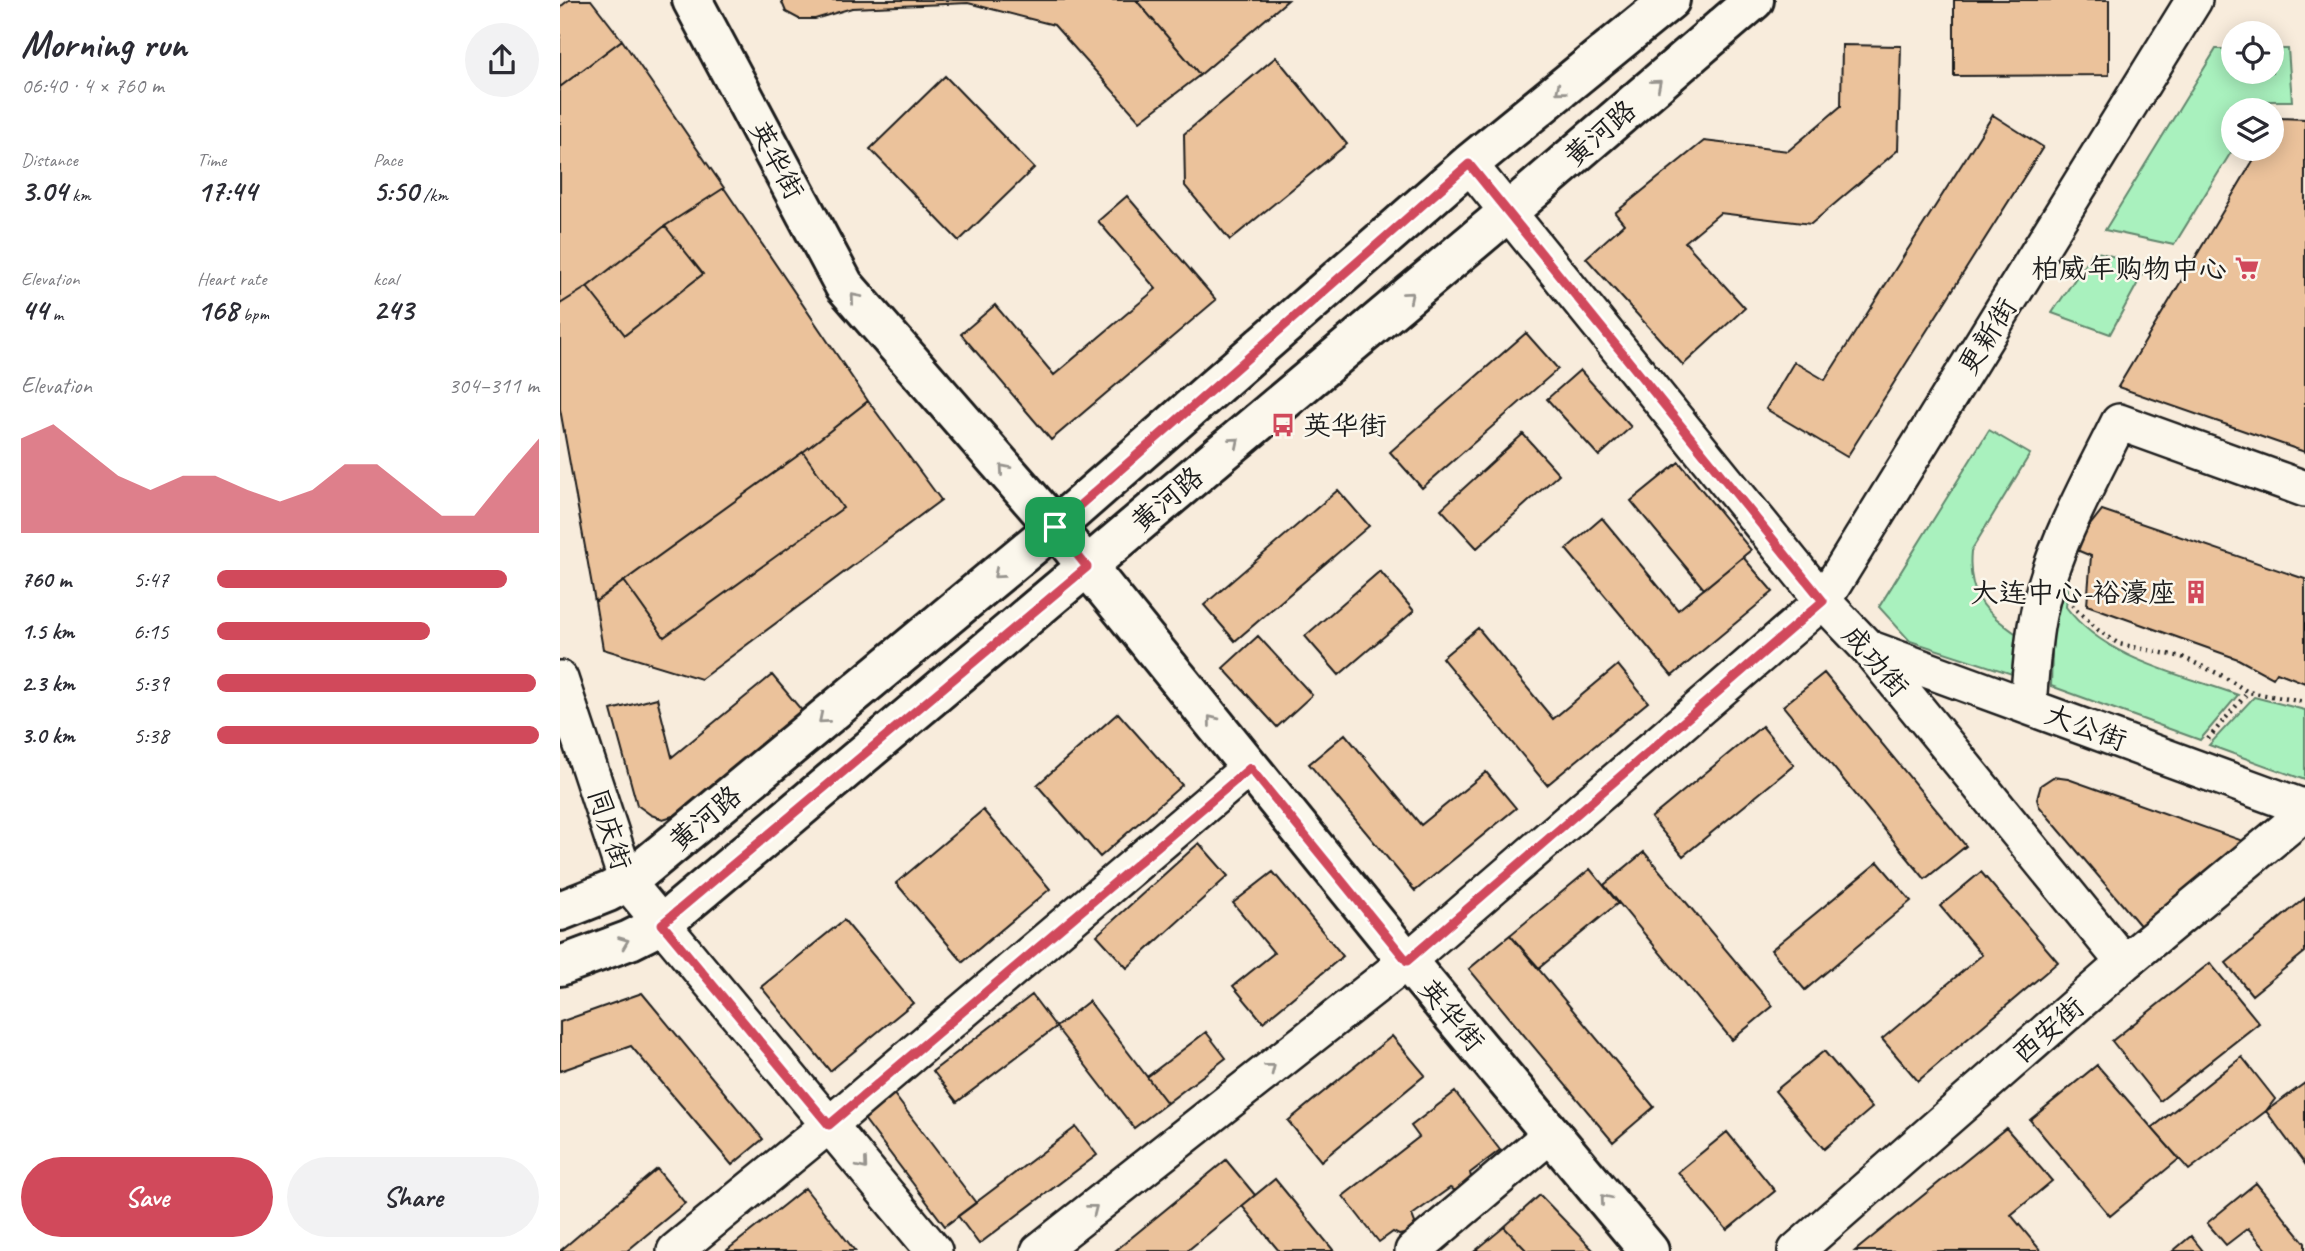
<!DOCTYPE html>
<html lang="en">
<head>
<meta charset="utf-8">
<style>
	body { margin:0; font-family:Caveat,"LXGW WenKai TC",sans-serif; background:#f2f2f3; color:#2b2b33; height:100vh; display:flex; flex-direction:column; font-size:26px; white-space:nowrap }
	* { box-sizing:border-box; margin:0 }
	p { font-size:23px; color:#7c7c81 }
	.icon { flex:none; width:38px; height:38px; fill:none; stroke:currentColor; stroke-width:2; stroke-linecap:round; stroke-linejoin:round }
	.map { position:relative; flex:1; overflow:hidden }
	.panel { display:flex; flex-direction:column; background:#fff; width:560px }
	.panel>* { flex:none }
	.controls { position:absolute; left:1661px; top:21px; display:grid; gap:14px }
	.controls a { display:grid; place-items:center; width:63px; height:63px; border-radius:50%; background:#fff; box-shadow:0 4px 18px #0003; font-size:35px }
	.pin { position:absolute; display:grid; place-items:center; width:60px; height:60px; color:#fff; margin:-30px; border-radius:14px; box-shadow:0 4px 10px #0006 }
	.round { display:grid; place-items:center; flex:none; width:74px; height:74px; border-radius:37px; background:#f2f2f3 }
	.overview { display:flex; align-items:center; justify-content:space-between; height:119px; padding:0 21px }
	h1 { font-size:38px; font-weight:700; line-height:52px }
	.stats { display:grid; grid-template-columns:repeat(3,1fr); gap:10px; height:119px; padding:7px 21px }
	.stats div { display:grid; align-content:center }
	.stats b { font-size:30px; font-weight:700 }
	.stats small { font-size:19px; font-weight:400 }
	.stats p { font-size:19px }
	.chart { height:196px; padding:14px 21px }
	.chart p { display:flex; justify-content:space-between }
	.chart svg { width:100%; height:126px; margin-top:7px; fill:#d1495b; opacity:.7 }
	.cta { display:flex; gap:14px; margin-top:auto; padding:14px 21px }
	.cta a { flex:1; height:80px; border-radius:42px; background:#d1495b; color:#fff; font-size:28px; font-weight:700; line-height:80px; text-align:center }
	.cta a+a { background:#f2f2f3; color:#2b2b33 }
	ul { padding:0 21px; list-style:none; font-size:23px }
	li { display:grid; grid-template-columns:112px 84px 1fr; align-items:center; height:52px }
	li i { height:18px; border-radius:9px; background:#d1495b }
	main { display:flex; flex:1; min-height:0 }
	.map>svg:first-child { display:block }
</style>
</head>
<body>
<main>
<section class="panel">
<div class="overview"><div><h1>Morning run</h1><p>06:40 · 4 × 760 m</p></div><a class="round"><svg class="icon" aria-label="share" viewBox="0 0 24 24"><path d="M12 15V3M7 8l5-5 5 5M5 13v7h14v-7"/></svg></a></div>
<div class="stats">
<div><p>Distance</p><b>3.04<small> km</small></b></div>
<div><p>Time</p><b>17:44</b></div>
<div><p>Pace</p><b>5:50<small> /km</small></b></div>
</div>
<div class="stats">
<div><p>Elevation</p><b>44<small> m</small></b></div>
<div><p>Heart rate</p><b>168<small> bpm</small></b></div>
<div><p>kcal</p><b>243</b></div>
</div>
<div class="chart"><p><span>Elevation</span>304–311 m</p>
<svg viewBox="0 0 160 44" preserveAspectRatio="none"><path d="M0 44V11L10 6L20 15L30 24L40 29L50 24L60 24L70 29L80 33L90 29L100 20L110 20L120 29L130 38L140 38L150 24L160 11V44z"/></svg>
</div>
<ul>
<li><b>760 m</b>5:47<i style="width:90%"></i></li>
<li><b>1.5 km</b>6:15<i style="width:66%"></i></li>
<li><b>2.3 km</b>5:39<i style="width:99%"></i></li>
<li><b>3.0 km</b>5:38<i style="width:100%"></i></li>
</ul>
<div class="cta"><a>Save</a><a>Share</a></div>
</section>
<div class="map">
<svg width="1745" height="1251" viewBox="0 0 1745 1251">
	<rect width="100%" height="100%" fill="#f8ecdc"/>
	<filter id="ink" filterUnits="userSpaceOnUse"><feTurbulence type="fractalNoise" baseFrequency=".0143" numOctaves="2"/><feDisplacementMap in="SourceGraphic" scale="14" xChannelSelector="R" yChannelSelector="G"/><feConvolveMatrix kernelMatrix="1 2 1 2 8 2 1 2 1" color-interpolation-filters="sRGB"/></filter>
	<g filter="url(#ink)">
		<path fill="#a9f1be" stroke="#62866d" stroke-width="2" d="M1656,49h17v23h39v-23h16l4,52h-29l-6,9h-24v39l-59,96 -69,-15z
			M1534,251l53,15 -37,68 -58,-21z
			M1429,430l41,24 -59,97c-4,44 13,60 47,84l-3,40 -105,-34 -31,-34z
			M1503,575l5,8 -2,24c39,52 114,67 172,88l-38,45 -149,-54 3,-104z
			M1694,697l51,13v70l-96,-35z"/>
		<path fill="#ebc29b" stroke="#1c1c1c" stroke-width="2" d="M9,0h22l31,40 -62,47v-80z
			M221,0h355l64,75 -60,46 -86,-96 -86,-22 -116,5 -37,11h-16l-13,-7z
			M576,0h152l-88,75z
			M1394,0h155v75l-155,1z
			M62,40l102,148 -59,38 -78,61 -27,17v-217z
			M1282,45l59,1 -3,104 -87,74 -91,-11 -35,29 60,66 -62,57 -97,-107 38,-34 -9,-11 89,-72 84,10 53,-45z
			M716,57l71,87 -117,96 -45,-54 -1,-52z
			M385,76l89,92 -75,73 -89,-92z
			M1433,115l50,32 -196,310 -81,-48 28,-47 31,18z
			M1719,118l26,1v333l-187,-65 142,-238h12v-19z
			M164,188l144,213 -65,51 -208,150 -35,-193v-105l27,-17 38,48 78,-61 -38,-48z
			M567,196l89,104 -165,140 -90,-106 34,-29 59,70 102,-86 -58,-68z
			M105,226l38,48 -78,61 -38,-48z
			M966,333l32,36 -136,119 -32,-36z
			M1020,370l51,57 -32,29 -52,-57z
			M308,401l73,99 -240,179 -98,-30 -8,-47 29,-21 40,56 179,-129 -40,-56z
			M963,434l36,40 -82,74 -36,-39z
			M243,452l40,56 -179,129 -40,-56z
			M1119,462l72,88 -47,39 -73,-88z
			M778,490l31,36 -134,115 -31,-36z
			M1542,510l203,69v104l-28,-11 -4,6 -35,-19 -151,-54 4,-49 -19,-8z
			M1042,518l76,92 65,-53 30,35 -101,84 -106,-127z
			M820,571l34,40 -75,64 -34,-39z
			M918,628l75,91 65,-54 30,37 -101,83 -105,-127z
			M698,636l54,59 -35,32 -54,-59z
			M1264,673l142,173 -41,33 -142,-173z
			M212,675l32,38 -125,101 -16,5 -12,-4 -14,-10 -26,-95 46,-12 15,59z
			M558,713l64,72 -82,72 -63,-72z
			M1202,726l32,39 -111,91 -32,-38z
			M785,734l76,91 65,-53 30,36 -101,83 -106,-127z
			M1493,777l15,2 175,62 -100,88 -104,-123 -2,-7 4,-14z
			M423,810l67,79 -87,73 -67,-79z
			M639,843l29,33 -101,92 -30,-33z
			M1084,852l129,154 -41,34 -128,-155z
			M1318,862l33,39 -106,89 -34,-40z
			M1030,869l28,34 -79,65 -29,-33z
			M713,872l70,84 -80,66 -30,-36 41,-33 -41,-50z
			M1421,872l77,90 -140,119 -36,-42 100,-84 -42,-49z
			M1745,898v54l-53,43 -26,-32z
			M284,920l69,83 -83,68 -69,-84z
			M950,935l144,172 -41,35 -144,-173z
			M1650,963l49,60 -99,78 -48,-60z
			M82,993l121,146 -31,26 -101,-119 -71,25v-49z
			M472,995l24,32 -99,75 -24,-31z
			M529,1001l78,102 -33,25 -78,-101z
			M646,1032l20,26 -59,45 -20,-26z
			M832,1036l33,39 -104,86 -33,-40z
			M1264,1051l48,57 -48,41 -49,-58z
			M1682,1057l33,42 -9,12 -77,59 -37,-42z
			M1537,1065l82,94 -69,57 -80,-96z
			M1745,1083v81l-39,-53z
			M895,1092l45,58 -30,23 2,8 -14,11 -8,-4 -38,27 3,8 -6,10 -10,2 -6,-3 -14,10 -36,-46 76,-59 -8,-11z
			M333,1093l83,110 -31,23 -83,-110z
			M516,1127l21,28 -118,89 -21,-28z
			M1446,1128l46,53 -41,34 30,36h-186z
			M1167,1132l48,59 -48,39 -49,-58z
			M666,1160l29,35 -13,11 -55,45h-72z
			M97,1169l28,34 -58,48h-67z
			M715,1179l59,72h-55l-37,-45z
			M1696,1183l49,60v8h-37l-20,-23 -22,17 -19,-22z
			M245,1188l50,63h-129z
			M980,1195l54,56h-67l-23,-24z
			M944,1227l23,24h-52z
			M1631,1236l12,15h-30z"/>
		<g fill="none" stroke-linecap="round" stroke-linejoin="round">
			<g stroke="#1c1c1c" stroke-width="40">
				<path id="street" d="M909,164l354,437 44,46 257,316
					M1308,648l437,160
					M0,679l67,203 307,369
					M1468,706c2,-27 4,-54 8,-80 12,-72 51,-139 83,-204l186,67
					M115,1251l154,-126 421,-358
					M479,1251l368,-290 416,-360 371,-601
					M853,1251l138,-117
					M1236,1251l328,-288 181,-150"/>
			</g>
			<g stroke="#1c1c1c" stroke-width="44">
				<path id="secondary" d="M132,0l152,285 211,242 352,434 242,290"/>
			</g>
			<g stroke="#1c1c1c" stroke-width="44">
				<path id="primary" d="M0,911l48,-19 19,-10 428,-355 414,-363 201,-164
					M0,966l70,-26 32,-16 846,-712 246,-212"/>
			</g>
			<path stroke="#1c1c1c" stroke-width="4.5" stroke-dasharray="2 5" stroke-linecap="butt" d="M1512,605l26,25 21,14 63,13 39,18 27,17 57,10
				M1648,739l40,-47"/>
			<use href="#street" stroke="#fbf7ec" stroke-width="35"/>
			<use href="#secondary" stroke="#fbf7ec" stroke-width="38"/>
			<use href="#primary" stroke="#fbf7ec" stroke-width="38"/>
		</g>
		<defs><path id="oneway-chevron" d="M-2-3.5L2.5 0L-2 3.5" fill="none" stroke-width="1.6" stroke-linecap="round" stroke-linejoin="round" transform="scale(1.75)"/></defs>
		<g stroke="#97948e">
			<use href="#oneway-chevron" transform="translate(1097 84) rotate(-41)"/>
			<use href="#oneway-chevron" transform="translate(1000 90) rotate(141)"/>
			<use href="#oneway-chevron" transform="translate(849 296) rotate(-40)"/>
			<use href="#oneway-chevron" transform="translate(295 298) rotate(-131)"/>
			<use href="#oneway-chevron" transform="translate(675 442) rotate(-40)"/>
			<use href="#oneway-chevron" transform="translate(444 469) rotate(-131)"/>
			<use href="#oneway-chevron" transform="translate(438 574) rotate(140)"/>
			<use href="#oneway-chevron" transform="translate(263 719) rotate(140)"/>
			<use href="#oneway-chevron" transform="translate(652 720) rotate(-129)"/>
			<use href="#oneway-chevron" transform="translate(64 942) rotate(-22)"/>
			<use href="#oneway-chevron" transform="translate(711 1068) rotate(-38)"/>
			<use href="#oneway-chevron" transform="translate(303 1165) rotate(50)"/>
			<use href="#oneway-chevron" transform="translate(1045 1199) rotate(-130)"/>
			<use href="#oneway-chevron" transform="translate(533 1209) rotate(-38)"/>
		</g>
	</g>
	<g fill="none" stroke-linecap="round" stroke-linejoin="round" filter="url(#ink)">
		<g stroke="#fff" stroke-width="14">
			<path id="route" d="M909,164l354,437 -416,360 -157,-193 -421,357 -167,-201 425,-357 -32,-40z"/>
		</g>
		<use href="#route" stroke="#d1495b" stroke-width="9"/>
	</g>
	<defs>
		<g id="supermarket-bare" transform="scale(1.89)"><path d="M-6-5.5h2.5l.6 2H6L4.5 2H-2.5L-4.4-4H-6ZM-1.5 3.2a1.3 1.3 0 1 0 .1 0ZM3 3.2a1.3 1.3 0 1 0 .1 0Z" fill="#d1495b" stroke="#fbf7ec" stroke-width="2.5" paint-order="stroke"/></g>
		<g id="bus-bare" transform="scale(1.89)"><path d="M-5-6H5V4H4V6H2V4H-2V6H-4V4H-5ZM-3.5-4V0h7V-4ZM-3.5 1.2v1.5H-2V1.2ZM2 1.2v1.5H3.5V1.2Z" fill="#d1495b" stroke="#fbf7ec" stroke-width="2.5" paint-order="stroke"/></g>
		<g id="building-bare" transform="scale(1.89)"><path d="M-4-6H4V6H1V3H-1V6H-4ZM-2.5-4.3h1.7v1.8h-1.7ZM.8-4.3h1.7v1.8H.8ZM-2.5-1h1.7V.8h-1.7ZM.8-1h1.7V.8H.8Z" fill="#d1495b" stroke="#fbf7ec" stroke-width="2.5" paint-order="stroke"/></g>
	</defs>
	<g fill-rule="evenodd">
		<use href="#supermarket-bare" x="1687" y="268"/>
		<use href="#bus-bare" x="723" y="425"/>
		<use href="#building-bare" x="1636" y="592"/>
	</g>
	<g text-anchor="middle" dominant-baseline="central" stroke-width="5" stroke-linejoin="round" paint-order="stroke">
		<g font-size="28" fill="#1c1c1c" stroke="#fbf7ec">
			<text transform="translate(1040 133) rotate(-41)">黄河路</text>
			<text transform="translate(217 160) rotate(62)">英华街</text>
			<text transform="translate(1427 336) rotate(-58)">更新街</text>
			<text transform="translate(607 499) rotate(-40)">黄河路</text>
			<text transform="translate(1316 661) rotate(49)">成功街</text>
			<text transform="translate(1526 727) rotate(20)">大公街</text>
			<text transform="translate(145 818) rotate(-40)">黄河路</text>
			<text transform="translate(50 829) rotate(72)">同庆街</text>
			<text transform="translate(892 1015) rotate(50)">英华街</text>
			<text transform="translate(1488 1030) rotate(-41)">西安街</text>
		</g>
		<g font-size="28" fill="#1c1c1c" stroke="#fbf7ec" text-anchor="end">
			<text x="1667" y="268">柏威年购物中心</text>
			<text x="743" y="425" text-anchor="start">英华街</text>
			<text x="1616" y="592">大连中心-裕濠座</text>
		</g>
	</g>
</svg>
<div class="controls">
<a><svg class="icon" aria-label="locate" viewBox="0 0 24 24"><circle cx="12" cy="12" r="6"/><path d="M12 2v4M12 18v4M2 12h4M18 12h4"/></svg></a>
<a><svg class="icon" aria-label="layers" viewBox="0 0 24 24"><path d="M12 4l9 5-9 5-9-5zM3 14l9 5 9-5"/></svg></a>
</div>
<div class="pin" style="left:495px;top:527px;background:#1e9e55"><svg class="icon" aria-label="arrive" viewBox="0 0 24 24"><path d="M6 21V4h12l-3 4 3 4H6"/></svg></div>
</div>
</main>
</body>
</html>
